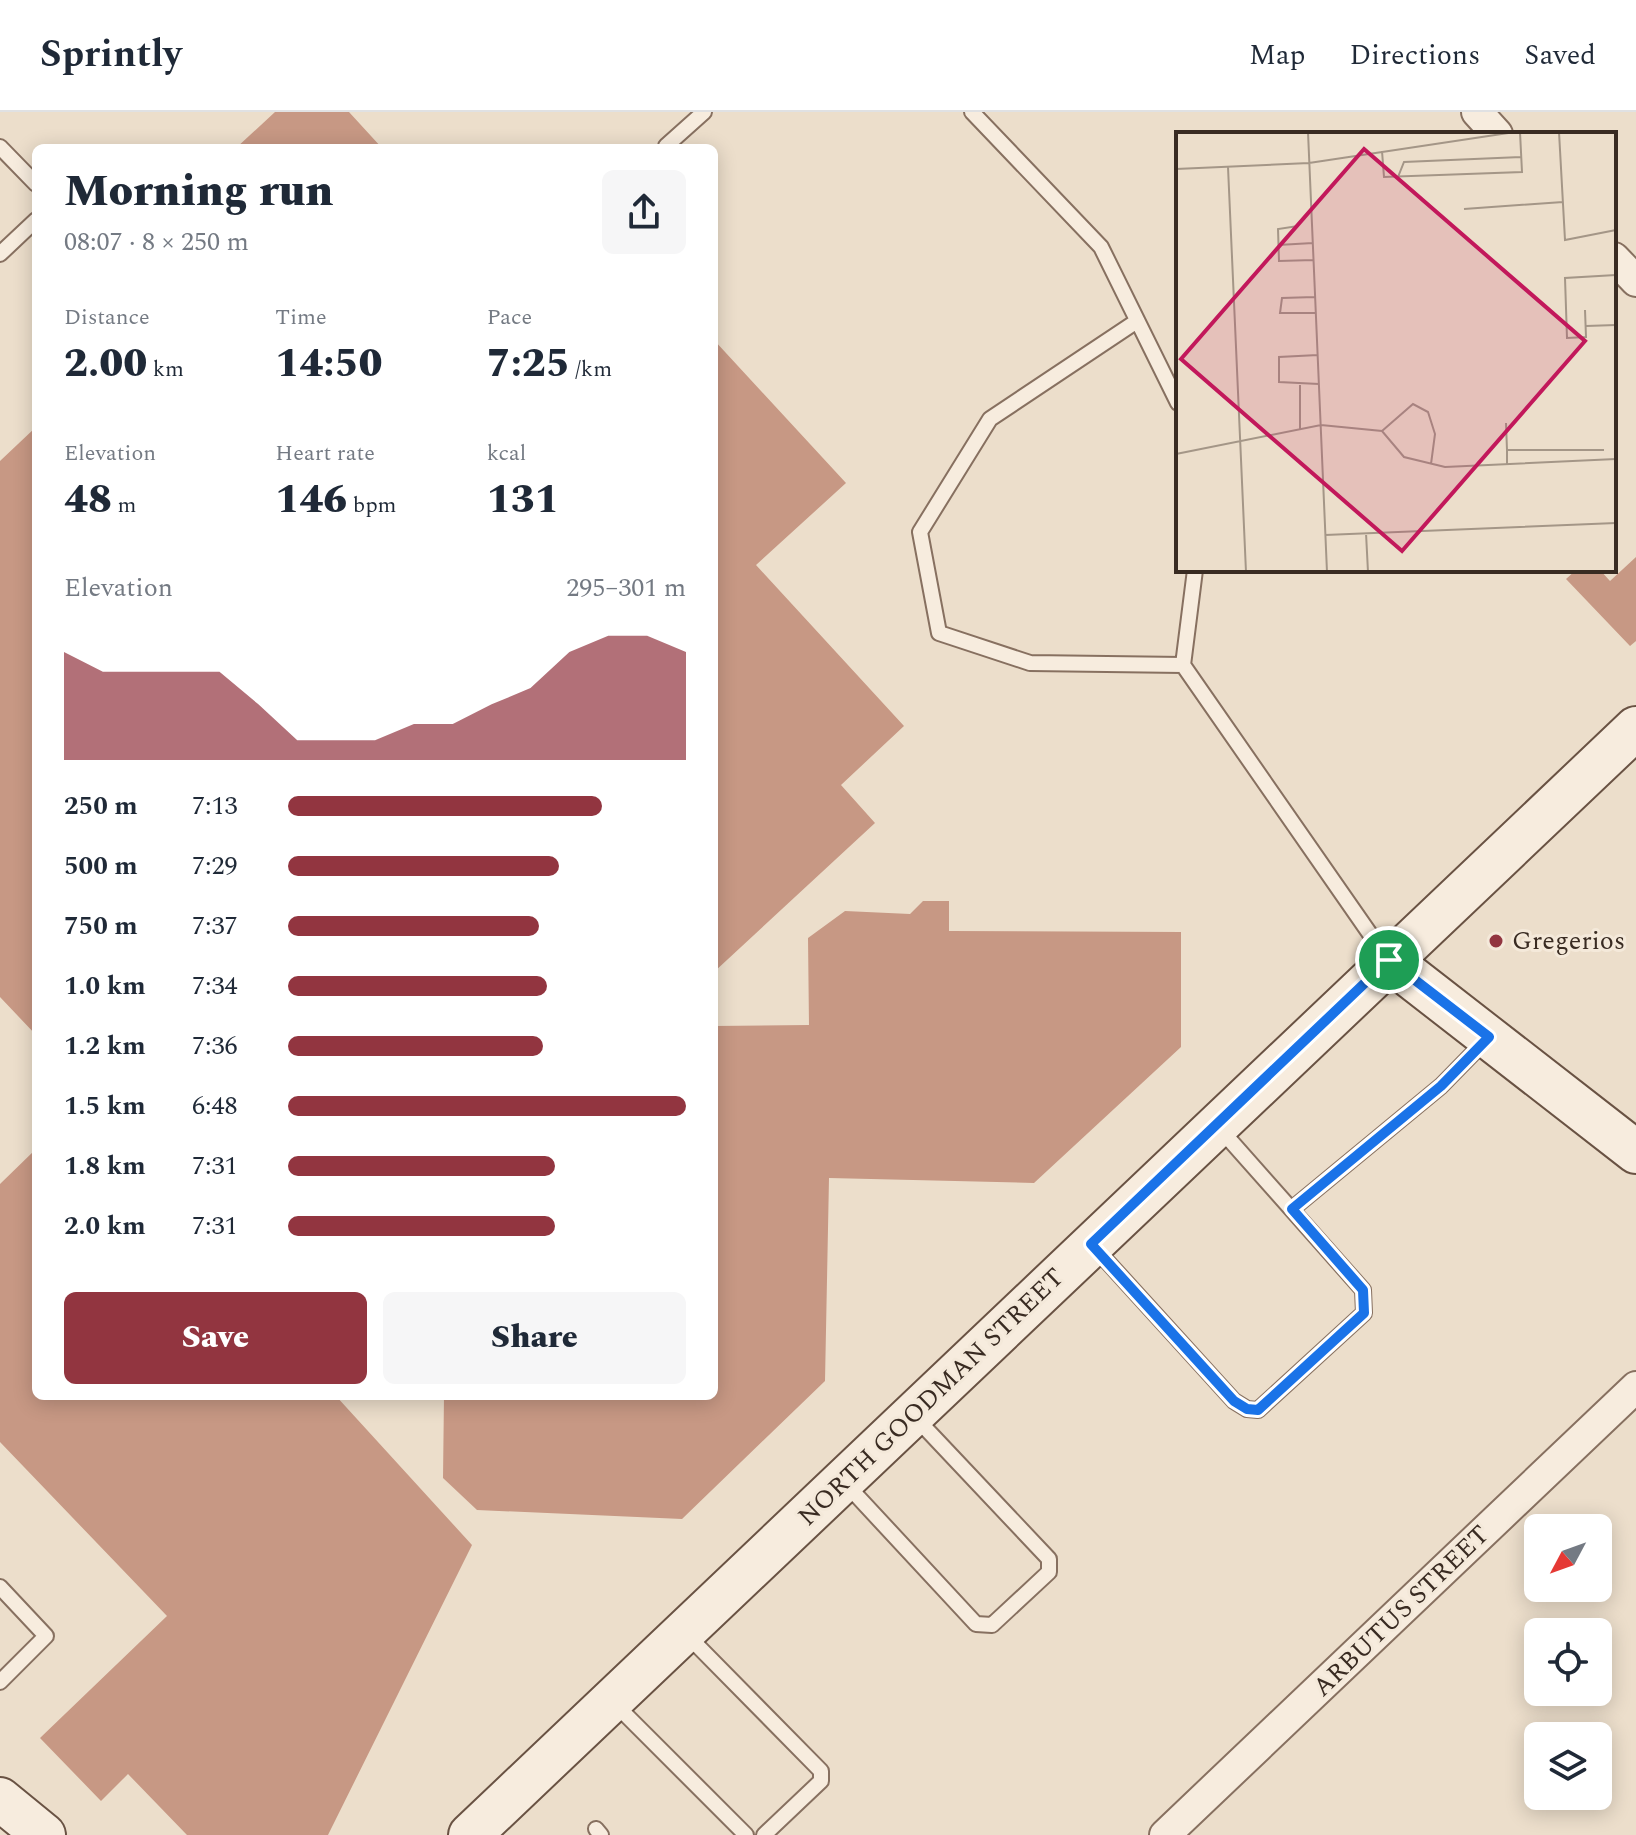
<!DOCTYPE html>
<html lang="en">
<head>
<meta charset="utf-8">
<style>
	body { margin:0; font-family:Spectral,serif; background:#f6f6f7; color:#1f2937; height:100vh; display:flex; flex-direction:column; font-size:30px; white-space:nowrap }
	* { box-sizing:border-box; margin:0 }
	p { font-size:26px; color:#747a83 }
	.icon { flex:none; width:44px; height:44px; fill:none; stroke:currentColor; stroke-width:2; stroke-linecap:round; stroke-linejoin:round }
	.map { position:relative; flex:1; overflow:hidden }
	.drawer { position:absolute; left:32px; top:32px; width:686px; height:1256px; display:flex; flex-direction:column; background:#fff; border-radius:12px; box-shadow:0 4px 20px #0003 }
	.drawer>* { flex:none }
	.needle { width:52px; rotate:229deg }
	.fabs { position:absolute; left:1524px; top:1402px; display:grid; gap:16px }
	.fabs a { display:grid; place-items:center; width:88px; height:88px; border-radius:12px; background:#fff; box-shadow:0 4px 20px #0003; font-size:40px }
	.pin { position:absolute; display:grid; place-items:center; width:68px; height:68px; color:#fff; margin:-34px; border:4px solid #fff; border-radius:50%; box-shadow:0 2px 8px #0007 }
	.round { display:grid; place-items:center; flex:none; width:84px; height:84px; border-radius:12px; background:#f6f6f7 }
	.summary { display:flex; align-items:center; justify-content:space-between; height:136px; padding:0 32px }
	h1 { font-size:44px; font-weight:800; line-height:60px }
	.figures { display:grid; grid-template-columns:repeat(3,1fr); gap:12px; height:136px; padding:8px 32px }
	.figures div { display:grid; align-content:center }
	.figures b { font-size:40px; font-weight:800 }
	.figures small { font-size:22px; font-weight:400 }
	.figures p { font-size:22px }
	.chart { height:224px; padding:16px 32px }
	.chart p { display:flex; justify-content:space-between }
	.chart svg { width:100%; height:144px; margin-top:8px; fill:#923540; opacity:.7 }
	.primary-button { display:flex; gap:16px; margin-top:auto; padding:16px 32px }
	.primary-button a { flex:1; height:92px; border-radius:12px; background:#923540; color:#fff; font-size:32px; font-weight:800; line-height:92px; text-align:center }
	.primary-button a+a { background:#f6f6f7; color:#1f2937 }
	ul { padding:0 32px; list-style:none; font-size:26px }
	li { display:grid; grid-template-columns:128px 96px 1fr; align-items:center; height:60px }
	li i { height:20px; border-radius:10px; background:#923540 }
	header { display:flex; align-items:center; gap:48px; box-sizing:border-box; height:112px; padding:0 40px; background:#fff; border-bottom:2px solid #e0e1e3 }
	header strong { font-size:38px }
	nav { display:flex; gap:44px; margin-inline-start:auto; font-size:28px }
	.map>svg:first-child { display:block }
</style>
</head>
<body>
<header>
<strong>Sprintly</strong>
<nav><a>Map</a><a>Directions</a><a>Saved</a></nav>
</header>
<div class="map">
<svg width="1636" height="1723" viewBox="0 0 1636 1723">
	<rect width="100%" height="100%" fill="#ecdecb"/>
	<path fill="#c79884" d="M275,0h74l33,36h-146z
		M714,228l132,143 -90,82 148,161 -63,59 34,38 -161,149z
		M36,315v608l-36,-38v-536z
		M1636,445v84l-6,5 -64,-67 10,-9h24l10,11z
		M923,789h26v30l232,1v115l-147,136 -205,-5 -4,203 -143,138 -205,-9 -34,-32 1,-82h270v-370l95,-1 -1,-87 37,-27 65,3z
		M36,1037v247h300l136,149 -144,290h-141l-59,-61 -27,27 -61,-63 127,-122 -167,-174v-258z"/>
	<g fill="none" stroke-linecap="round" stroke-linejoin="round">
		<g stroke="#877060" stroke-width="18">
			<path id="lane" d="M972,0l129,135 77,156
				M666,34l38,-34
				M0,35l36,37
				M0,142l36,-34
				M1137,209l-147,98 -70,113 19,101 91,30 153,2
				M1195,458l-12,95 203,292
				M1292,1097l149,-123 46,-47
				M1094,1135l140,154 13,8 11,1 106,-97 -1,-23 -142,-160
				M846,1372l130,140 16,1 57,-53v-13l-135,-143
				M0,1475l46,49 -46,46
				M687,1523l134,136v10l-57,54
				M613,1590l133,133
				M596,1717l5,6"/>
		</g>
		<g stroke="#877060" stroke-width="34">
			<path id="street" d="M1477,0l20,22
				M1614,146l22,23
				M1165,1723l471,-448"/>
		</g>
		<g stroke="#695243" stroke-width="46">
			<path id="secondary" d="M1389,848l247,192
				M0,1687l44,36
				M470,1723l1166,-1107"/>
		</g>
		<use href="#lane" stroke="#f7ecde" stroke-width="14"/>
		<use href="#street" stroke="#f7ecde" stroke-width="30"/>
		<use href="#secondary" stroke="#f7ecde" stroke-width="42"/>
	</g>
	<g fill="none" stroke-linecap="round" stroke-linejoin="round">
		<g stroke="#fff" stroke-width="16">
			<path id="route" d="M1389,848l100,77 -48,49 -149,123 71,81 1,23 -106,97 -11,-1 -13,-8 -143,-157z"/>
		</g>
		<use href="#route" stroke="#1a73e8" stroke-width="10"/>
	</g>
	<circle fill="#923540" stroke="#f4e9da" stroke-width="3" cx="1496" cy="829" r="8"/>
	<g text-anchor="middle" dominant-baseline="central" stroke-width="6" stroke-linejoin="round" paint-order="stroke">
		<g font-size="26" fill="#392b22" stroke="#f4e9da" text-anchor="start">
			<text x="1512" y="829">Gregerios</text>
		</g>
		<g font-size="26" fill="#392b22" stroke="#f4e9da">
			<text transform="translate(931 1285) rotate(-44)">NORTH GOODMAN STREET</text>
			<text transform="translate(1401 1499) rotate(-44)">ARBUTUS STREET</text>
		</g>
	</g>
	<g transform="translate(1176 20)">
		<rect width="440" height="440" fill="#ecdecb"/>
		<path fill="none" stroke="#a49687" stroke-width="2" d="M132,0l19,440M383,0l6,108 51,-10M206,19l2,26 138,-5 -2,-40M52,35l18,405M0,37l133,-6 206,-31M222,45l6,-15 117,-5M288,77l99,-7M122,94l-20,3 1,32 35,-1M102,113l35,-2M139,165l-33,1 -2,15h36M409,178l1,27 -19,1 -2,-60 51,-3M410,194l30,-1M142,223l-39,2v25l40,2M124,253v44M330,291l1,27M206,299l31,-27 15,8 7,22 -4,30M0,322l145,-29 61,6 22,26 41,10 171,-8M331,332v-14h97M190,401l2,39M149,403l291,-12"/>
		<path fill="#c2185b" fill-opacity="0.15" stroke="#c2185b" stroke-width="4" d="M188,17l221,192 -183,210 -221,-192z"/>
		<rect width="440" height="440" fill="none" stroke="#392b22" stroke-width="4"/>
	</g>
</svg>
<div class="fabs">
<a><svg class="needle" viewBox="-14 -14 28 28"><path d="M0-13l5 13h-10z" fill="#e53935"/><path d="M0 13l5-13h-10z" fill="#747a83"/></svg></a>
<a><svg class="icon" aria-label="locate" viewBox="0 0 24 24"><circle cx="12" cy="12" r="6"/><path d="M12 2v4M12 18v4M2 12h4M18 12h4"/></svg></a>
<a><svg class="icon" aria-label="layers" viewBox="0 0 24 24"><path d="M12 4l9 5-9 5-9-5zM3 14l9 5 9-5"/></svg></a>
</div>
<div class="pin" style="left:1389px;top:848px;background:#1e9e55"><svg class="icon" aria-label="arrive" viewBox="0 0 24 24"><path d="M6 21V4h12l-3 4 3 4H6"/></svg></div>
<section class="drawer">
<div class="summary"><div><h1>Morning run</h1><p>08:07 · 8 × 250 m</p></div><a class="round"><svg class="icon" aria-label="share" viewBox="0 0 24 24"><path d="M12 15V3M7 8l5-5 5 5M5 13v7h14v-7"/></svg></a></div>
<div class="figures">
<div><p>Distance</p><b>2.00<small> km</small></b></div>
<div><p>Time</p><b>14:50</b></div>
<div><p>Pace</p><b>7:25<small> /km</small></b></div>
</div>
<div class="figures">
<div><p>Elevation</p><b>48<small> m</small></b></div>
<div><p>Heart rate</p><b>146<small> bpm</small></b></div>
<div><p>kcal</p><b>131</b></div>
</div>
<div class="chart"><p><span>Elevation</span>295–301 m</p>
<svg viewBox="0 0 160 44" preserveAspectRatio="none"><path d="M0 44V11L10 17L20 17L30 17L40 17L50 27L60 38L70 38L80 38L90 33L100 33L110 27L120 22L130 11L140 6L150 6L160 11V44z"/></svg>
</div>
<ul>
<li><b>250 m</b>7:13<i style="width:79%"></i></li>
<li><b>500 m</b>7:29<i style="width:68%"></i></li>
<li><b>750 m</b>7:37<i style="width:63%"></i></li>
<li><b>1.0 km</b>7:34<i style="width:65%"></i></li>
<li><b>1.2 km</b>7:36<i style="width:64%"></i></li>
<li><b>1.5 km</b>6:48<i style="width:100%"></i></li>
<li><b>1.8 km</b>7:31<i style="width:67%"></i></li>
<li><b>2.0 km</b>7:31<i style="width:67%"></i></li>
</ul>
<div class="primary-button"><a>Save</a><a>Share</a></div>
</section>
</div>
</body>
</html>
